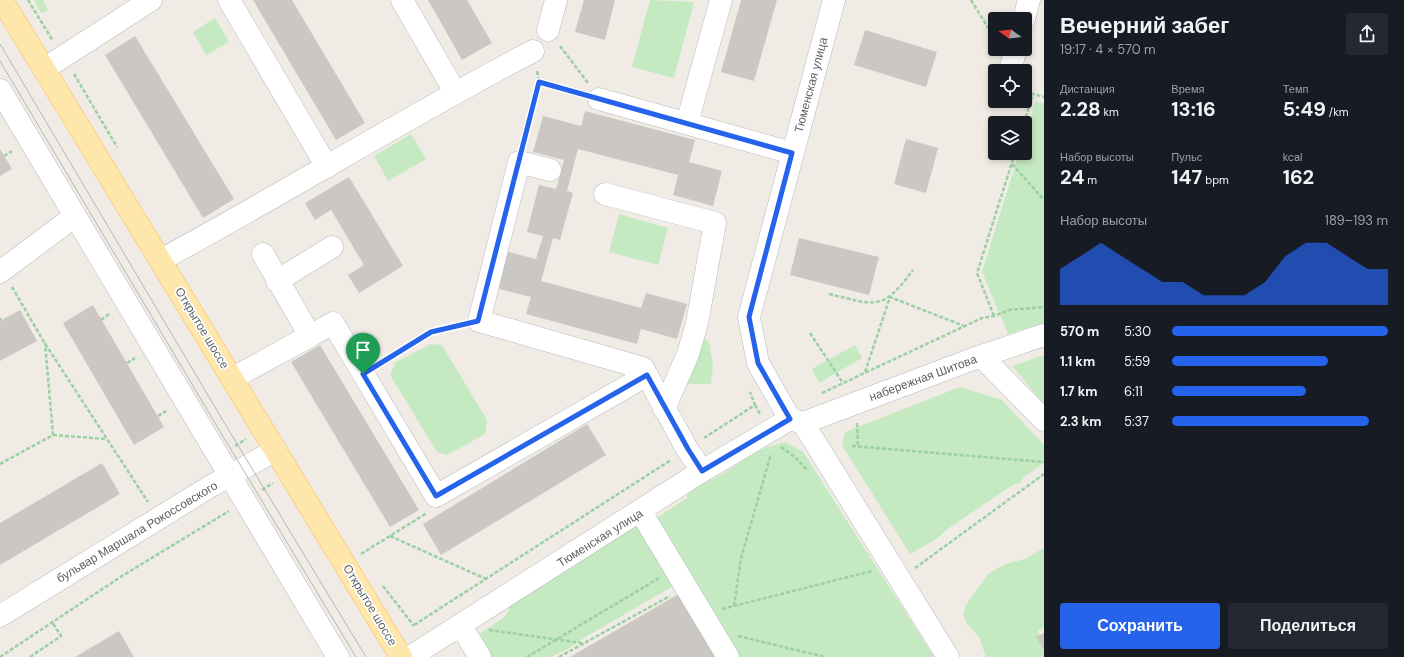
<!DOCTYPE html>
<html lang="ru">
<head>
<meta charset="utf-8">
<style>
	body { margin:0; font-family:"DM Sans",sans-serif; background:#242831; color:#f1f3f6; height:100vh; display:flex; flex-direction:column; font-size:15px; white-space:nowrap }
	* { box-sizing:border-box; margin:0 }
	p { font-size:13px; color:#9ea1a6 }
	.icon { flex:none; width:22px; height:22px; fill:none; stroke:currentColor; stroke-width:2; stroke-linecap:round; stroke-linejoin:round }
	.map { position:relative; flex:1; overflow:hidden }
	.sheet { display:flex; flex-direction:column; background:#171b24; width:360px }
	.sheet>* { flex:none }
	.needle { width:26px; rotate:285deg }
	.tools { position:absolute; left:988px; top:12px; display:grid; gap:8px }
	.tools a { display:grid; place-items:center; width:44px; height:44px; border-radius:4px; background:#171b24; box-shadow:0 2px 6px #0003; font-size:20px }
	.pin { position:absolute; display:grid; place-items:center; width:34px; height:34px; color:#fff; margin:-41px -17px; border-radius:50% 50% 50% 0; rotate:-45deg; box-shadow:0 0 4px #0007 }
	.pin .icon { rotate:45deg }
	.round { display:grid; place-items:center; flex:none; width:42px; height:42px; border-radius:4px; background:#242831 }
	.head { display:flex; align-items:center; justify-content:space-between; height:68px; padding:0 16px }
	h1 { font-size:22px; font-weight:700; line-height:30px }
	.metrics { display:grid; grid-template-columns:repeat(3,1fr); gap:6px; height:68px; padding:4px 16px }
	.metrics div { display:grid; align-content:center }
	.metrics b { font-size:20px; font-weight:700 }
	.metrics small { font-size:11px; font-weight:400 }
	.metrics p { font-size:11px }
	.chart { height:112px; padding:8px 16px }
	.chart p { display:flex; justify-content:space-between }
	.chart svg { width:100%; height:72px; margin-top:4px; fill:#2563eb; opacity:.7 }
	.action { display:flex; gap:8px; margin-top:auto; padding:8px 16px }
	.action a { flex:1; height:46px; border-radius:4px; background:#2563eb; color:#fff; font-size:16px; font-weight:700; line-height:46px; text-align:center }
	.action a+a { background:#242831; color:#f1f3f6 }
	ul { padding:0 16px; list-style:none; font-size:13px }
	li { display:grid; grid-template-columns:64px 48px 1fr; align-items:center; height:30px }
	li i { height:10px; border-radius:5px; background:#2563eb }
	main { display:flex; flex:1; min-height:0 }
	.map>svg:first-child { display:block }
</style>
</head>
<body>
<main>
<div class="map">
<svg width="1044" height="657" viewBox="0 0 1044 657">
	<rect width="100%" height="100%" fill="#f0ece5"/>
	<path fill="#c5e9c0" d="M34,0h9l5,10 -7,3z
		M650,0l44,2 -20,76 -42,-11z
		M215,18l14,24 -23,13 -13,-23z
		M1036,101l8,3v219l-36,11 -26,-62 37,-119h6v-18z
		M411,134l15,25 -38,22 -14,-25z
		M619,214l49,14 -10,37 -49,-13z
		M699,337l10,4 4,24 -2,19h-29z
		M431,344l11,1 45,75 -2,14 -38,21 -10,-3 -47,-77 6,-13z
		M855,345l7,13 -43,25 -7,-14z
		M1044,355v49l-32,-38z
		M960,387l42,13 42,45v18l-20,14 -4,6 -7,2 -67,45 -8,8 -28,16 -68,-109 3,-13z
		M785,442l18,10 131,205h-198l-47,-80 -102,59 -19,13 -17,8h-65l-12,-20 31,-20 8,-17 120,-74 10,1 44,-29v-3l6,-6 28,-14 38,-25z
		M1044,548v79l-6,4 6,17v9h-58l-7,-20 -13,-14 -3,-9 3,-9 22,-31 17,-10 20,-5z"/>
	<path fill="#cbc7c2" d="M253,0h39l73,123 -29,17z
		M428,0h39l25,43 -30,17z
		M584,0h31l-10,40 -30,-8z
		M741,0h36l-23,81 -33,-9z
		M865,30l72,22 -11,35 -72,-22z
		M135,36l99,163 -31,19 -98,-163z
		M585,111l110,29 -6,22 33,9 -9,35 -40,-11 5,-20 -100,-26 -11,42 6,2 -13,47 -7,-2 -12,43 100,27 5,-15 41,11 -10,35 -36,-10 -4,15 -111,-30 5,-17 -36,-9 10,-37 31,8 7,-23 -16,-4 12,-47 17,4 8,-29 -31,-8 10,-36 38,10z
		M906,139l32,9 -12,45 -32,-9z
		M0,149l12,20 -12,7z
		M349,177l54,89 -44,27 -11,-18 16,-10 -33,-55 -16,10 -10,-17z
		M799,238l80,19 -10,38 -79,-20z
		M93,305l71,122 -30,18 -71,-122z
		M20,310l17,31 -37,20v-40z
		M320,345l99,165 -29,17 -99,-165z
		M587,424l19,31 -165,100 -18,-31z
		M102,463l18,31 -120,71v-42z
		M677,595l9,3 34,59h-150z
		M119,631l15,26h-59z
		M1044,633v17l-8,-13z"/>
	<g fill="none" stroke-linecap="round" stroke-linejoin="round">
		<g stroke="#b6b9bd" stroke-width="23">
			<path id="minor" d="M229,0l98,167
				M402,0l53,92
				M834,0l-85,317 9,46 32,56 13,4 145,234
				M1024,19l5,-19
				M548,30l8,-30
				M1011,66l5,-17
				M44,69l107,-69
				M0,90l338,567
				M599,99l193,54
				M687,123l34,-123
				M550,170l-31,-8 -40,159 164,47 44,81 15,22
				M605,194l110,29 -18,100 -9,31 -24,55
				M161,260c125,-68 246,-143 372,-209
				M0,272l75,-56
				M277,281l55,-34
				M310,336l23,-13 103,173 211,-121
				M981,356l63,64
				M233,378l77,-42 -47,-82
				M803,423l170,-64 71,-24
				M641,512l87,145
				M0,616l211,-130 65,-36
				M461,626l19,31
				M410,657l292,-186 88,-52"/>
		</g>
		<g stroke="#fbb653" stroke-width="23">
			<path id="major" d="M2,0l399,657"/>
		</g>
		<path stroke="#9bd0a3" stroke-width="2.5" stroke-dasharray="4 2" stroke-linecap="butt" d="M28,0l25,41
			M971,0l24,39
			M560,46l28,37
			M537,71l2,11
			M74,74l43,73
			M1025,92l19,5
			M1024,123l9,-29
			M524,143l15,-61 43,12
			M4,156l8,-5
			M1012,164l32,36
			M12,287l32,55 104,160
			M829,294c47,11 53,18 84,-24
			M994,316l-17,-43 38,-120
			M0,318l1,2
			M101,320l8,-6
			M810,333l33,50
			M127,363l8,-5
			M379,364l52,-32 30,-6
			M865,372l25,-75 74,29
			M822,393l160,-75 12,-2 15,-6 35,-3
			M755,405l5,9
			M158,416l8,-5
			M857,423l1,23
			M53,435l53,4
			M704,438l51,-33 -5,-13
			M235,446l11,-7
			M852,446l192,16
			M781,447l14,10 12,13
			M0,464l53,-29 -8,-92
			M262,490l11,-7
			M390,536l96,43
			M361,554l66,-41
			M915,568l129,-94
			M383,586l31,40
			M734,606l7,-48 30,-104
			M722,609l150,-38
			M414,625l257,-165
			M489,630l93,13
			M738,636l87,21
			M0,657l122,-81 107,-65
			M30,657l31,-21 -9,-14
			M527,657l132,-79
			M559,657l111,-61"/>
		<use href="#minor" stroke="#fff" stroke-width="22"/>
		<use href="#major" stroke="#ffe7ab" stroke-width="22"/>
		<path stroke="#b4b5b6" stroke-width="1" d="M0,44l225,380 141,233
			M0,61l218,367 138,229"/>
	</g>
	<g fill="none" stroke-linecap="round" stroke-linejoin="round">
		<g stroke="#fff" stroke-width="8">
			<path id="route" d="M539,82l253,71 -43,164 9,46 32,56 -88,52 -14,-22 -41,-74 -211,121 -73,-122 68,-42 47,-11z"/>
		</g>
		<use href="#route" stroke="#2563eb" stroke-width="5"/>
	</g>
	<g text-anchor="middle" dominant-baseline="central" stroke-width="3.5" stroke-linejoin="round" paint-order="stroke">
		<g font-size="12" fill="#5d6267" stroke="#fff">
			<text transform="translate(811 85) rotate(-75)">Тюменская улица</text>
			<text transform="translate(202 328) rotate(59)">Открытое шоссе</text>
			<text transform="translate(923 378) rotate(-20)">набережная Шитова</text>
			<text transform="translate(137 532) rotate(-31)">бульвар Маршала Рокоссовского</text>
			<text transform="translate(600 538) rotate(-32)">Тюменская улица</text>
			<text transform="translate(370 605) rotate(59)">Открытое шоссе</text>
		</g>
	</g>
</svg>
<div class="tools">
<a><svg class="needle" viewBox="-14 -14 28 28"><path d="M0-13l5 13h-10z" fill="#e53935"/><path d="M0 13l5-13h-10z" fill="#9ea1a6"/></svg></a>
<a><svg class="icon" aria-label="locate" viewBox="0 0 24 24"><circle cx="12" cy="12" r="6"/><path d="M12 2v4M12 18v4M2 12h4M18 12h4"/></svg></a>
<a><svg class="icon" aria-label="layers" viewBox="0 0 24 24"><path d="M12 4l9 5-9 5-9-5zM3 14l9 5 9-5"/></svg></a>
</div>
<div class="pin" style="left:363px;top:374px;background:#1e9e55"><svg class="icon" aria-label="arrive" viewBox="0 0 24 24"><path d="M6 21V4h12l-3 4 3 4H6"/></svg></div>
</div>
<section class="sheet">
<div class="head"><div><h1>Вечерний забег</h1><p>19:17 · 4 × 570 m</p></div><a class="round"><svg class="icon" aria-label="share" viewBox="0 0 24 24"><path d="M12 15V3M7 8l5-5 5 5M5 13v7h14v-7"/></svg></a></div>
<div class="metrics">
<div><p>Дистанция</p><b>2.28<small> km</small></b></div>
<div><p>Время</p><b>13:16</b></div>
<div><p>Темп</p><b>5:49<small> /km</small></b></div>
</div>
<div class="metrics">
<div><p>Набор высоты</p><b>24<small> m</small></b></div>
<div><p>Пульс</p><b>147<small> bpm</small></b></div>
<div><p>kcal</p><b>162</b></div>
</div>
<div class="chart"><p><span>Набор высоты</span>189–193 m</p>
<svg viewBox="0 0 160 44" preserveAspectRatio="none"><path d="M0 44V22L10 14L20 6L30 14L40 22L50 30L60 30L70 38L80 38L90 38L100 30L110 14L120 6L130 6L140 14L150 22L160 22V44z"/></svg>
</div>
<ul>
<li><b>570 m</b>5:30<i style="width:100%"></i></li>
<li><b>1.1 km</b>5:59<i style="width:72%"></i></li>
<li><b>1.7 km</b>6:11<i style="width:62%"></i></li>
<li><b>2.3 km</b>5:37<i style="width:91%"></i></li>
</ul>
<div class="action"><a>Сохранить</a><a>Поделиться</a></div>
</section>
</main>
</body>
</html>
